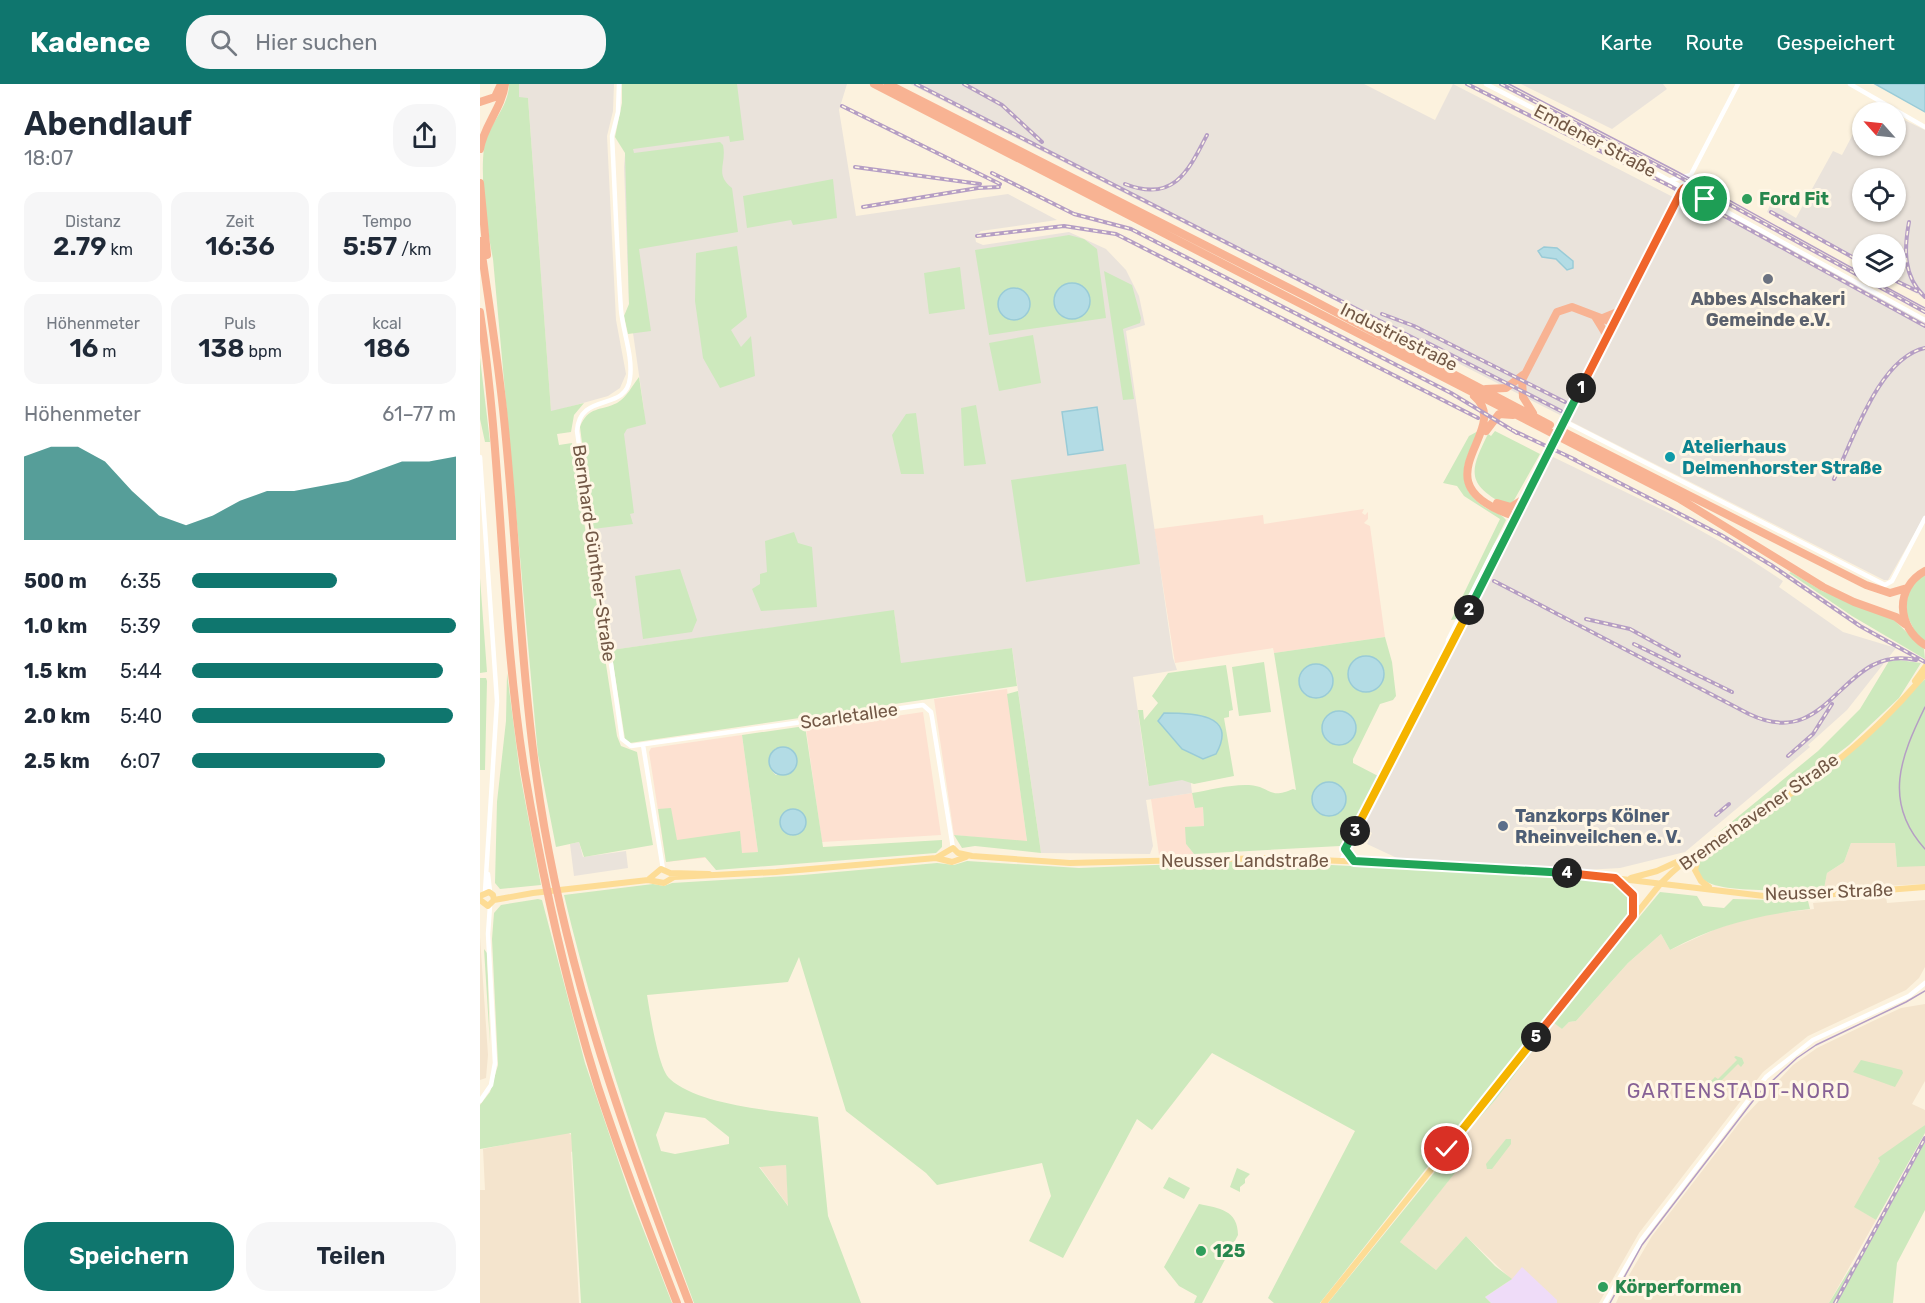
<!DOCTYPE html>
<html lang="de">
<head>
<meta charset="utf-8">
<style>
	body { margin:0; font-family:Rubik,sans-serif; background:#f6f6f7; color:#1f2937; height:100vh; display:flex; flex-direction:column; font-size:22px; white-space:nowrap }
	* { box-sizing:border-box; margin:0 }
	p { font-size:20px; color:#747a83 }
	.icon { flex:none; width:33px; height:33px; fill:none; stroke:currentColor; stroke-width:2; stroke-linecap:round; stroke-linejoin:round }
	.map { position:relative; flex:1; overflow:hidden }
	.sheet { display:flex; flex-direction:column; background:#fff; width:480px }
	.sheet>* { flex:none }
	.needle { width:39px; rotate:297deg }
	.fabs { position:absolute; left:1372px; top:18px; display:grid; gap:12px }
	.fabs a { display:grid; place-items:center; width:54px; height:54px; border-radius:50%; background:#fff; box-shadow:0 2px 4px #0004; font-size:30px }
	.pin { position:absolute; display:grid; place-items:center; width:51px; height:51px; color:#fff; margin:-26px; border:3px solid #fff; border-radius:50%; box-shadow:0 2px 6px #0007 }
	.km { position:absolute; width:30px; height:30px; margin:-15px; border-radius:50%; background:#222; color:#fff; font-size:16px; line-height:30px; text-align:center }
	.round { display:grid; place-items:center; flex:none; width:63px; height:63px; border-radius:24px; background:#f6f6f7 }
	.headline { display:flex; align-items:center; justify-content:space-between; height:102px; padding:0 24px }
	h1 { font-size:33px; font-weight:600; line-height:45px }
	.figures { display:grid; grid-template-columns:repeat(3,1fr); gap:9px; height:102px; padding:6px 24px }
	.figures div { display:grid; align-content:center; border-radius:15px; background:#f6f6f7; text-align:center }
	.figures b { font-size:26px; font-weight:600 }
	.figures small { font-size:16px; font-weight:400 }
	.figures p { font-size:16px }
	.chart { height:168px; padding:12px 24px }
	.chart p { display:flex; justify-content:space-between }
	.chart svg { width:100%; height:108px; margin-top:6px; fill:#0f766e; opacity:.7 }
	.cta { display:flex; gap:12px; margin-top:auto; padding:12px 24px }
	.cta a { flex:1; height:69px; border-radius:24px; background:#0f766e; color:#fff; font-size:24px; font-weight:600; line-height:69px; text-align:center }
	.cta a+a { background:#f6f6f7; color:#1f2937 }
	ul { padding:0 24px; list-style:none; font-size:20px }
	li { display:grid; grid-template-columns:96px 72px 1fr; align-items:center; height:45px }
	li i { height:15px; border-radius:8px; background:#0f766e }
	header { display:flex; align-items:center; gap:36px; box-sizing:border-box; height:84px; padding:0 30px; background:#0f766e; color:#fff }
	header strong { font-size:28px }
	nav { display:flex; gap:33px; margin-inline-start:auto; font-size:21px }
	.search { width:420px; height:54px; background:#f6f6f7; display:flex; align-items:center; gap:15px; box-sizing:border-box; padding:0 21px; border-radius:24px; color:#747a83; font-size:22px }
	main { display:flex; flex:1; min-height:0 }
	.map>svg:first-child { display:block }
</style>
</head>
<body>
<header>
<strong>Kadence</strong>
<div class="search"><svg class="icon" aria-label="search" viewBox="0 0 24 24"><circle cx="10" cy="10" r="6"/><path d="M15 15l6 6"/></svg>Hier suchen</div>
<nav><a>Karte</a><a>Route</a><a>Gespeichert</a></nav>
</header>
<main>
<section class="sheet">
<div class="headline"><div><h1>Abendlauf</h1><p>18:07</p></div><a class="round"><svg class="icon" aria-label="share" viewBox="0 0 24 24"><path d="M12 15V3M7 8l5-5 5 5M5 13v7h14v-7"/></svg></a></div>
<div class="figures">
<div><p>Distanz</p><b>2.79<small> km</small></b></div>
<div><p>Zeit</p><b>16:36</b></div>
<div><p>Tempo</p><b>5:57<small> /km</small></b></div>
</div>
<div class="figures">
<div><p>Höhenmeter</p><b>16<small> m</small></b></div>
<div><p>Puls</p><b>138<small> bpm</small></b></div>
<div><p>kcal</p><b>186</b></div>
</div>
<div class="chart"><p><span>Höhenmeter</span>61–77 m</p>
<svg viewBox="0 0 160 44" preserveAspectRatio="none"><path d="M0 44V10L10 6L20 6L30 12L40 24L50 34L60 38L70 34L80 28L90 24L100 24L110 22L120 20L130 16L140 12L150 12L160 10V44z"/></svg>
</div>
<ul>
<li><b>500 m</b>6:35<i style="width:55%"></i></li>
<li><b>1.0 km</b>5:39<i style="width:100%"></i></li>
<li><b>1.5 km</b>5:44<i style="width:95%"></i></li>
<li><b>2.0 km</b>5:40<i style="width:99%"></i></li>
<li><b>2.5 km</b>6:07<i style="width:73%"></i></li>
</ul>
<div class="cta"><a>Speichern</a><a>Teilen</a></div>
</section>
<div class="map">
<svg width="1445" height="1219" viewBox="0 0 1445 1219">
	<rect width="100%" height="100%" fill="#fcf2de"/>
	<path fill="#f4e4cd" d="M1371,759h44l2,23h28v18l-101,5 3,-16 17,-11z
		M1406,813l1,6 38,-3v67l-6,11 -13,12 -98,46 -45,36 -124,161 -40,70h-108l20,-24 -45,-43 -30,34 -36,-28 68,-86 -10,-12 96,-122 8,7 7,-7 7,-1 52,-58 33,-29 9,16 48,-22 42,-13 54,-6 -1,-6z
		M0,853l8,118 -2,23 -6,2z
		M1445,920v77l-13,23 13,6v15l-45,36 -25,46 21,13 -47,83h-213l9,-21 27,-46 91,-118 50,-53 24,-17 56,-27 28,-13z
		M87,1048l6,4 1,15 -3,1 8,151h-99v-113h5l-2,-41z
		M306,1081l3,42 -30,-41z"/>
	<path fill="#fde1d1" d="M884,425l-2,4 3,2 3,-3v7l-4,4 6,3 15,111 -111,16 -1,-5 -98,15 -21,-134 109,-14 1,9z
		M527,605l20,153 -73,-7 -20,-136z
		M443,628l18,123 -119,7 -16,-113z
		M262,651l16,117 -92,10 -17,-110 2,-4z
		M712,709l3,14h8l1,19 -18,1v17l8,10 -35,1 -8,-56z"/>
	<path fill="#eae3db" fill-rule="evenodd" d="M39,0h95l-1,27 -6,25 9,184 10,54 -6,14 -12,8 -57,16 -23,-314h-9z
		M151,0h216l-8,26 17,106 152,-22 49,26 -76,11 -6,5 1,6 7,3 86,-13 37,17 20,21 13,26 6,29 -19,6 47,327 4,12 -44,7 15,105 42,-6 2,17 -46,7 7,46 -3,8 -109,-1 -29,-205 -111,16 -7,-53 -283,39 -18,-121 13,-3 -15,-108 53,-8 -15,-105 -5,-138z
		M430,0h454l71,36 18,-36 220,113 -111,219z
		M1041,0h142l4,5 -55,40z
		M1383,31v31h33v-30l29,14v168l-38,-20h9v-34h-33v20l-96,-52 4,-9 25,15 37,-67 9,4zM1383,94h33v34h-33z
		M1206,106l239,128v197l-37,65h-4l-316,-160z
		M1071,372l120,58 68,38 44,29 -4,6 64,45 53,16 -49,62 -39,35 2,2 -125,105 -65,16 -35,2 -188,-12 -30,-14 5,-11 -11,-7z
		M99,758l4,15 43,-6 2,17 -54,8 -4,-32z"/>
	<path fill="#efdcf8" d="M1042,1183l35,33v3h-66l-6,-6 27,-18z"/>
	<path fill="#cde9bd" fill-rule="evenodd" d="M29,0h10v13l9,1 23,313 33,-8 -10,12 -3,17 -14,2 2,11 13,-2 45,293 4,10 16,6 16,93 -69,12 -5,-15 -23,5 -18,-92 -45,-496c-6,-30 -13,-81 -9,-111 4,-24 25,-40 25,-64z
		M142,0h115l7,56 -14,2 -1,-6 -96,13 1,4 86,-11 3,3c4,19 -9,29 9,43l6,44 -99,17 12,82 -23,3 -4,-18 5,-12 -4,-151 -10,-16 7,-34z
		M353,95l4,39 -44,7 -2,-5 -44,8 -4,-32z
		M589,151l15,4 13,10 9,69 -117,17 -14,-85z
		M257,162l10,71 -16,13 10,17 10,-11 4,40 -35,12 -17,-30 -8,-57 1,-48z
		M480,183l5,42 -36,5 -5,-41z
		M624,187l28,14 9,33 -1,5 -17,6 11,70 -11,1z
		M553,251l8,48 -42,8 -10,-48z
		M0,274l10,84h-5l-5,-23z
		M159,293l7,47 -19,5 -3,5 10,79 -4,1 3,10 -40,5 -13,-102c8,-21 21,-16 37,-24 10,-6 15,-17 22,-26z
		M496,321l10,59 -22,2 -3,-58z
		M436,329l8,61h-23l-9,-39 14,-21z
		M1000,346c-16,29 -29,56 6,78 7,4 15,5 20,12l-49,99 -6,1 49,-101 -36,-23 -7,-10 -14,-3 26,-47z
		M1015,347l45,23 -27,48 -7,3c-41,-21 -36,-35 -18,-71l3,2z
		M646,380l14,100 -114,18 -15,-102z
		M314,448l4,11 14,4 5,60 -56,4 -9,-22 8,-5v-10l7,-2 -2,-31z
		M200,485l17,51 -5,12 -49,7 -8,-63z
		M1311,488l31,19 70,27 32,31 1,10 -73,-43 -63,-43z
		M1445,489v69l-7,-4 -14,-29 7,-24z
		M0,494l7,94 -7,1z
		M414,526l7,53 111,-15 5,38 -387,57 -5,-4 -14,-89z
		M905,553l7,25 4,34 -3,4 -13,4 -27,55v4l27,14 -40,69 -146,8 -8,-10 -1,-17 19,-1 -1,-19 -8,1 -3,-15c18,-3 39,-9 57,-8 21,1 19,15 44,4l3,1 -22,-137zM856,700c9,6 12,16 5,26l-29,-11 4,-11z
		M1419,576l22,3 -22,35 -50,47 -48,37 -83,51 100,-82 42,-42 29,-48z
		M784,578l7,50 -32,4 -7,-49z
		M746,581l7,45 -4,1v6l-5,1 10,58 -40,8 -12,-4 -33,6 -11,-76h5l1,10 14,-17 -6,-7 16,-23z
		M27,589l13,101 21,111 -41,4 -5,-6 2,-81 9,-81z
		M0,594h6l1,3 -2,89h-5z
		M1445,595v187l-28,1 -2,-24h-44l-7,19 -17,11 -3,16c-23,1 -104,5 -120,-9 -6,-4 -6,-10 -7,-17l9,-13 118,-77z
		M538,607l23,162 -66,-7 -13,2 -8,-13 73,6 -20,-147z
		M325,642l18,121 119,-7v7l-6,6 -220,17 -11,-13 -39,5 -8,-53 13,-1 6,32 63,-9 2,22 16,-1 -16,-117zM296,664l21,11 -1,9 -20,7c-7,-6 -6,-11 -6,-20zM314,725l8,4 4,11c-3,8 -9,12 -17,11l-3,-24z
		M487,777l112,7 177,-7 303,16 57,7 12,11 3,13 -8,16 -131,161 -172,218h-46l-6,-5 87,-167 -143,-78 -60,77 -15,-11 -74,139 -34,-17 22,-45 -9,-33 -105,22 -11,-12 -80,-62 -47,-154 -11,25 -141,13c3,17 11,74 23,84 29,27 109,32 148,38l10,99 33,87h-167c-50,-134 -97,-269 -130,-408l89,-11 11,2 8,-3 131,-8 134,-12 17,2zM185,1028l40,6 24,19v7l-54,10 -14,-3 -5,-16zM306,1081l2,41 -29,-39z
		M1180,808l37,4 6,10 21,2 9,-9 75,2 2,8c-52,6 -94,16 -140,41l-9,-16 -33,29 -52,58 -7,1 -7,7 -8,-6 -58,76 -39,45 116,-147z
		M58,815l4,1 43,163 46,135 41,105h-91l-10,-170 -91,16v-44l10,-13 8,-27 -6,-126 2,-26 7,-8z
		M4,865l3,4 3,91z
		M1256,972l6,2 2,5 -3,4 -3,-3 -18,18 3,3 -15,15 -8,-8 15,-15 3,2 19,-19 -3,-3z
		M1381,976l41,10 1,3 -8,14 -42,-15z
		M1445,1041v8l-49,87 -22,-13 26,-46 -2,-3z
		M1026,1055h5v5l-19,25h-5l-1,-5z
		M1445,1058v68l-28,53 -4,40h-64l22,-36 4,2z
		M971,1068l7,1 8,6 -66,83 36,28 30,-34 29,30 17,13 -27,18 6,6h-163z
		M757,1084l13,6 -5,5v4l-5,4v5l-10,-5z
		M689,1093l21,11 -6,11 -21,-11z
		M719,1120c20,4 39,6 39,31l-36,68h-8l3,-7 -18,-10 -15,-19z"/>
	<path fill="#b3dce5" stroke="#99cbd7" stroke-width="1.5" d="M1395,0h50v28z
		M1064,163l13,1 16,13v7l-6,2 -11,-11 -14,-2 -4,-6z
		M574 217a18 18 0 1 1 36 0a18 18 0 1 1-36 0Z
		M518 220a16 16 0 1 1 32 0a16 16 0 1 1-32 0Z
		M617,323l6,43 -35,5 -6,-43z
		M868 590a18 18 0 1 1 36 0a18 18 0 1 1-36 0Z
		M819 597a17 17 0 1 1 34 0a17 17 0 1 1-34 0Z
		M842 644a17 17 0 1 1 34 0a17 17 0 1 1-34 0Z
		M684,629c27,0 75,0 52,41l-13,5 -21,-10 -24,-28z
		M289 677a14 14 0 1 1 28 0a14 14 0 1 1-28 0Z
		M832 715a17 17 0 1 1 34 0a17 17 0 1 1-34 0Z
		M300 738a13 13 0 1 1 26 0a13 13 0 1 1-26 0Z"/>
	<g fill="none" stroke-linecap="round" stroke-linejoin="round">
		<path stroke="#fff" stroke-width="4.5" d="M139,0l-1,28 -6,24c3,58 5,116 9,174 2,22 12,46 9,68 -4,35 -50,13 -53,53l45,308 9,7 292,-41 8,7 1,5 21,131
			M1006,0l122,63 317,173
			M1370,0l75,43
			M1191,96l20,-5 3,18
			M1084,337l321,164 7,-4 33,-63
			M0,373l17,244 -12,191
			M968,562v-6l47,-93 19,-31
			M163,661l20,124
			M861,777l173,-340 8,-21 216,-416
			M8,790l2,18
			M0,1017l11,-16 4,-22 -7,-129 2,-28
			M1125,1219l37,-64 124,-162 47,-37 96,-44 16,-13"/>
		<path stroke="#fddc95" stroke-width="6" d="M1435,597l10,-14
			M1220,766l-5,20 6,11 8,6
			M456,774l17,-10 5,5 14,3 98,7 200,-5 191,8 135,10 168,20h46l115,-9
			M1151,794l26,-7 26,-12
			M169,795l12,-10 9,4 39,1
			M1136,795l17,16v20
			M0,812l9,-4 4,3 1,5
			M0,816l8,6 6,-6
			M14,816l39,-7 115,-13 16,3 10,-6 102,-5 160,-14 16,4 14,-5
			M844,1219l337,-420c43,-44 101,-69 151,-103 41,-29 81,-68 113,-106"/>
		<path stroke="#f8b393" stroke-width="8" d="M394,0l806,415 143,88 31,15 42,15 9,7
			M408,0l419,213 243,128
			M0,18l15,-5 6,-13
			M0,65c4,-24 22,-41 25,-65
			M0,99l7,72
			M0,157c8,56 17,112 23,168 14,130 17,262 37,392 27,174 86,338 149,502
			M0,228c23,153 20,309 45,462 18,106 41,211 73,313 24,73 51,144 79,216
			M1116,234l11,18
			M1123,234l17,-7
			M1006,305l20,-1 17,-13
			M994,312c41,34 -62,86 40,120
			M1053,329l-10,-16 -1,-17 35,-68 15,-5 42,16
			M1006,347l13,-17 14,1
			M1084,348l302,153 24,8 17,-5
			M1017,419l14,4 11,-7
			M1445,487c-31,17 -28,56 0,74"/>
		<path stroke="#b59ec4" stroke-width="1.5" d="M1029,0l169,88 185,102
			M1389,194l56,30
			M1445,623c-24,49 -43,95 0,142
			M1130,1219l32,-58 117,-152 38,-35 19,-13 90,-43 19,-11"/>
		<g stroke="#b59ec4" stroke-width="4">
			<path id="rail" d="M436,0l513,262
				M484,0l38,21 40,37
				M987,0l203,102 255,140
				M1021,0l175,91 249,137
				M362,22l158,78
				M375,83l125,17
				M512,89l82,41 57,15 320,164 66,40
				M645,100c48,19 63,-12 82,-49
				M383,123l115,-19 21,-1
				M1291,128l92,51
				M1429,138c-5,27 -6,55 16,75
				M497,152l87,-10 52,8 362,184
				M1410,194l27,13
				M902,230l32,12 151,76
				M942,256l139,71
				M1032,346l64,30
				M1089,373l152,78 50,30 89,61 65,36
				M1354,395c19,-39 45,-121 91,-131
				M1014,497l56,29
				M1062,522l207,108c83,40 91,-71 167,-54
				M1106,535l44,10 49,27
				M1154,560l98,48
				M1308,672l25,-22 19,-30
				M1236,731l13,-11
				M1355,1219l90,-165"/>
		</g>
		<use href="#rail" stroke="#fff6e5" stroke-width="1.5" stroke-dasharray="4.5" stroke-linecap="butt"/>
	</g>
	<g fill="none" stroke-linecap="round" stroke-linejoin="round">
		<g stroke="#fff" stroke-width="12">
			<path id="split-1" d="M1101,304l100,-196 3,-4 21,11"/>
		</g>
		<g stroke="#fff" stroke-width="12">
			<path id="split-2" d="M989,526l112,-222"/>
		</g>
		<g stroke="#fff" stroke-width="12">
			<path id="split-3" d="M875,747l114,-221"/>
		</g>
		<g stroke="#fff" stroke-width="12">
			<path id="split-4" d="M875,747l-10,18 9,12 213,12"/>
		</g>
		<g stroke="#fff" stroke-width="12">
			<path id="split-5" d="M1056,953l97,-121v-21l-18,-17 -48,-5"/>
		</g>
		<g stroke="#fff" stroke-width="12">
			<path id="split-6" d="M967,1065l89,-112"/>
		</g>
		<use href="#split-1" stroke="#f0652b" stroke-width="8"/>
		<use href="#split-2" stroke="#22a559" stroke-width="8"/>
		<use href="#split-3" stroke="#f5b400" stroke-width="8"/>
		<use href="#split-4" stroke="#22a559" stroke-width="8"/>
		<use href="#split-5" stroke="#f0652b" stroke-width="8"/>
		<use href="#split-6" stroke="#f5b400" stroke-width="8"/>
	</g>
	<g fill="#2e9e5b" stroke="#fff6e5" stroke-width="2">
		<circle cx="1267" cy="115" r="6"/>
		<circle cx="721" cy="1167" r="6"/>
		<circle cx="1123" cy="1203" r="6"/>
	</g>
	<circle fill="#6b7280" stroke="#fff6e5" stroke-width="2" cx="1288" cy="195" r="6"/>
	<circle fill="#0f9aa8" stroke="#fff6e5" stroke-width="2" cx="1190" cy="373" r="6"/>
	<circle fill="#5c6f8a" stroke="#fff6e5" stroke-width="2" cx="1023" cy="742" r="6"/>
	<g text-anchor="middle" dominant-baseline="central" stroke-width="6" stroke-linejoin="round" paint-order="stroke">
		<g font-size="18" fill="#725846" stroke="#fff6e5">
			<text transform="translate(1115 57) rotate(28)">Emdener Straße</text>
			<text transform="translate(919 253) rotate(27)">Industriestraße</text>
			<text transform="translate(114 469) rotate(82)">Bernhard-Günther-Straße</text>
			<text transform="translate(369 632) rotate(-8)">Scarletallee</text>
			<text transform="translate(1279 728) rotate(-35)">Bremerhavener Straße</text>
			<text x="765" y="777">Neusser Landstraße</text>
			<text transform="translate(1349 808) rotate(-2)">Neusser Straße</text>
		</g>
		<g font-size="18" font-weight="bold" fill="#27864d" stroke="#fff6e5" text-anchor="start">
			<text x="1279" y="115">Ford Fit</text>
			<text x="733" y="1167">125</text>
			<text x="1135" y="1203">Körperformen</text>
		</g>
		<g font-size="18" font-weight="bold" fill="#5b616d" stroke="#fff6e5">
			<text x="1288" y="215">Abbes Alschakeri<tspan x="1288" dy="21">Gemeinde e.V.</tspan></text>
		</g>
		<g font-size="18" font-weight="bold" fill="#0d838f" stroke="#fff6e5" text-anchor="start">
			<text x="1202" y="363">Atelierhaus<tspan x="1202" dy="21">Delmenhorster Straße</tspan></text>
		</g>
		<g font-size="18" font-weight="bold" fill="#4e5e75" stroke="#fff6e5" text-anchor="start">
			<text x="1035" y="732">Tanzkorps Kölner<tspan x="1035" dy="21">Rheinveilchen e. V.</tspan></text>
		</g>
		<g font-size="20" letter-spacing="1.5" fill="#876296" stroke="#fff6e5">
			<text x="1259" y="1007">GARTENSTADT-NORD</text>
		</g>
	</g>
</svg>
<div class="fabs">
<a><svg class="needle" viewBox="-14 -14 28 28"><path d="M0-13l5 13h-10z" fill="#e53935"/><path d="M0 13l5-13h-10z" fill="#747a83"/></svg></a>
<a><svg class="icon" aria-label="locate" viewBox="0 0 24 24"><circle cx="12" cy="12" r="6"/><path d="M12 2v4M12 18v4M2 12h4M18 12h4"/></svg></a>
<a><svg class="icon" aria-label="layers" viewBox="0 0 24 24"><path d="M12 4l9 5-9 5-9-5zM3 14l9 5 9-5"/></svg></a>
</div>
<div class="pin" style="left:1225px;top:115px;background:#1e9e55"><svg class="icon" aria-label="arrive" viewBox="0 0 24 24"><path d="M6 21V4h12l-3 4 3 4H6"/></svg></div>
<div class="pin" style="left:967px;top:1065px;background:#d93025"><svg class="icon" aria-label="check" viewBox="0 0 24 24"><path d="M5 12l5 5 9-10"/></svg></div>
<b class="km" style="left:1101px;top:304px">1</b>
<b class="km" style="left:989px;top:526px">2</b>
<b class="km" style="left:875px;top:747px">3</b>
<b class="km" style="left:1087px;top:789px">4</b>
<b class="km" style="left:1056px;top:953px">5</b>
</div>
</main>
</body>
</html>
